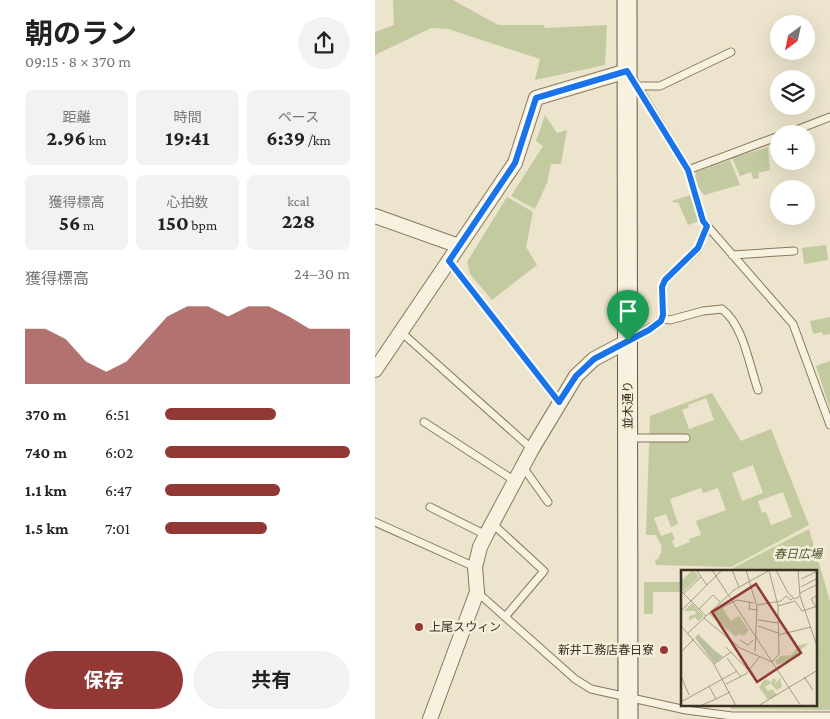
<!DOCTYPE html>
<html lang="ja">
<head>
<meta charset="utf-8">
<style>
	body { margin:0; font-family:"Crimson Pro","Noto Sans JP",serif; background:#f2f2f2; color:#222; height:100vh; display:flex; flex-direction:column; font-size:19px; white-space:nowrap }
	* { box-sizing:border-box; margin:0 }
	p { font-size:16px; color:#767676 }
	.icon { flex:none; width:28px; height:28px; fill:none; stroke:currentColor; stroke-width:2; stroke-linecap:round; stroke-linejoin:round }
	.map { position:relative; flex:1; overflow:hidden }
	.side { display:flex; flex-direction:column; background:#fff; width:375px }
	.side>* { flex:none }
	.needle { width:32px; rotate:213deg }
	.controls { position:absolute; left:395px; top:15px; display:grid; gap:10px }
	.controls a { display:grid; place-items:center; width:45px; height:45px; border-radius:50%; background:#fff; box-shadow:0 5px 20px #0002; font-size:25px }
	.pin { position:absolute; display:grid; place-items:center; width:42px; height:42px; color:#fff; margin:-51px -21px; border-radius:50% 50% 50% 0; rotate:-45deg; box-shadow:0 0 5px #0007 }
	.pin .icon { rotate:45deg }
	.round { display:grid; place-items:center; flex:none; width:52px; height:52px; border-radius:26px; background:#f2f2f2 }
	.head { display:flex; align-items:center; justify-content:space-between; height:85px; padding:0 25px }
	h1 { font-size:28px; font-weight:700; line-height:38px }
	.stats { display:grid; grid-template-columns:repeat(3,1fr); gap:8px; height:85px; padding:5px 25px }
	.stats div { display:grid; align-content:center; border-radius:8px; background:#f2f2f2; text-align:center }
	.stats b { font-size:21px; font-weight:700 }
	.stats small { font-size:14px; font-weight:400 }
	.stats p { font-size:14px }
	.chart { height:140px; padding:10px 25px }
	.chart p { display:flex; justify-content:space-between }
	.chart svg { width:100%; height:90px; margin-top:5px; fill:#923935; opacity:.7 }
	.action { display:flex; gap:10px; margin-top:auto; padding:10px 25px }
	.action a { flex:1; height:58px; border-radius:30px; background:#923935; color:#fff; font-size:20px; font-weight:700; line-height:58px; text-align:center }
	.action a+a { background:#f2f2f2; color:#222 }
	ul { padding:0 25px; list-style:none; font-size:16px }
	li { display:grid; grid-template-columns:80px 60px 1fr; align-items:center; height:38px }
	li i { height:12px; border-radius:6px; background:#923935 }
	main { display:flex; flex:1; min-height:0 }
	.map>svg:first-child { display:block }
</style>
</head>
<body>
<main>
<section class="side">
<div class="head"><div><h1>朝のラン</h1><p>09:15 · 8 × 370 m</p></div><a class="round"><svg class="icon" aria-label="share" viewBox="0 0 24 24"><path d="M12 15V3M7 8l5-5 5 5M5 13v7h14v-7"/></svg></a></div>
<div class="stats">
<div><p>距離</p><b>2.96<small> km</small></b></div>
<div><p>時間</p><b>19:41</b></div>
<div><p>ペース</p><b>6:39<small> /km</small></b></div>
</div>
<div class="stats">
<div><p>獲得標高</p><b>56<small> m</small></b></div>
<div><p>心拍数</p><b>150<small> bpm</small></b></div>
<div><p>kcal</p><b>228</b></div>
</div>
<div class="chart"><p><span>獲得標高</span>24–30 m</p>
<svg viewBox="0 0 160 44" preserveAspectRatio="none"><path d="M0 44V17L10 17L20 22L30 33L40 38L50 33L60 22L70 11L80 6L90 6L100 11L110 6L120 6L130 11L140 17L150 17L160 17V44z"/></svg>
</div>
<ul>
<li><b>370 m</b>6:51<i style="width:60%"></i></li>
<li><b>740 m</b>6:02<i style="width:100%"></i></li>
<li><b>1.1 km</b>6:47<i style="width:62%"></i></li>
<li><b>1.5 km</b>7:01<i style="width:55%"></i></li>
</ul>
<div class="action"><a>保存</a><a>共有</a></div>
</section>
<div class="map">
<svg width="455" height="719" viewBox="0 0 455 719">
	<rect width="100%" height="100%" fill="#ece4cc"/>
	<path fill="#c3caa0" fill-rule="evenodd" d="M18,0h60l45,25h46l1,3 62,-3 -2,40 -70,15 5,-21 -92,-30 -17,-1 -56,27v-23l19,-7z
		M170,115l12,18 10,-3 -6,34h-10l-4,19 -12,26 -24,-13 32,-50 -7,-5z
		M393,147l2,23 -12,3 1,5 -6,1 -2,-7 -11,4 -8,-18z
		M355,160l10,25 -36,10c-6,-8 -11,-13 -8,-23z
		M315,195l9,26 -11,4 -10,-23 -4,1 -2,-2z
		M132,197l26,15 -7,35 11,18 -45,35 -22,-26 -3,-12z
		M451,245l2,15 -24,4 -2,-16z
		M455,317v17l-7,1 -1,-3 -9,2 -3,-13z
		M455,361v48l-14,-43z
		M337,393l29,48 30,-12 38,96 -78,42 -75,-2 -1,-5 3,-1c6,-12 4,-12 -2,-24h-10l4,-119zM331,398l8,22 -25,9 -7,-19 7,-3 -1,-2zM378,465l10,28 -21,8 -10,-28zM326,488l2,5 15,-5 8,22 -30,11 5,14 -12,4 1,3 -15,6 -3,-7 3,-1 -3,-8 -11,4 -7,-18 12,-4 5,13 7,-3 -8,-25zM408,492l9,25 -21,8 -5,-13 -4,1 -4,-12z
		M434,529l21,72v109l-99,-1v-4h85v-133l-83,-1v-3z
		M269,582h38v10h-29v22h-9z"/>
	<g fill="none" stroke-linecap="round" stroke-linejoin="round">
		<g stroke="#887761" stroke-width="9">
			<path id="lane" d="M257,77l56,93 15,51 90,103 37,101
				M262,86h23l71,-34
				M411,134l44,-17
				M313,170l91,-34
				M357,255l62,-4
				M74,261l110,141
				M286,319l9,1 33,-9 19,-2c22,17 27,56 36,81
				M26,332l131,117
				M255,340l31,-19 2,-6 -1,-28 3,-7 33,-31 9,-23
				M49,422l91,59
				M254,438h57
				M148,467l25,35
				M55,507l56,28
				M0,522l100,45
				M117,525l3,1 49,45 -39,46
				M102,592l98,87 16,10 95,21 46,6h98"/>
		</g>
		<g stroke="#887761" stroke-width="16">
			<path id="street" d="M0,216l84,30
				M0,370l140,-207 21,-65 91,-27
				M55,719l47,-127 -2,-25 5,-20 6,-12 46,-86 44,-73 18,-17 34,-18"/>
		</g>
		<g stroke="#6a5944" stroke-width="21">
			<path id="secondary" d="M252,0l1,719"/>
		</g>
		<use href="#lane" stroke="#f7f1df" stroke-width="7"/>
		<use href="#street" stroke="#f7f1df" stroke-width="14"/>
		<use href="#secondary" stroke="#f7f1df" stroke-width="19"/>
	</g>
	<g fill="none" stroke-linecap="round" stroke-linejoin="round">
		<g stroke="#fff" stroke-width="10">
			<path id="route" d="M252,71l61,99 15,51 4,5 -9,22 -33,32 -3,7 1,28 -2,6 -12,9 -55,29 -18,17 -17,26 -110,-141 66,-98 21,-65z"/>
		</g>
		<use href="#route" stroke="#1a73e8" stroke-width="6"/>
	</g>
	<g fill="#923935" stroke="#f4eedb" stroke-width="2">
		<circle cx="44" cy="627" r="5"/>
		<circle cx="289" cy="650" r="5"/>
	</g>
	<g text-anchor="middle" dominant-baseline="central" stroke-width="5" stroke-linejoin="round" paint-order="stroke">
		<g font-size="12" fill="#3a2f23" stroke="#f4eedb">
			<text transform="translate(253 405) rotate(-90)">並木通り</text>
		</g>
		<g font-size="12" font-style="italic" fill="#48552b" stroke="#f4eedb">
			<text x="423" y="554">春日広場</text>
		</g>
		<g font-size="12" fill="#3a2f23" stroke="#f4eedb" text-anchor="start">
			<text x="54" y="627">上尾スウィン</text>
			<text x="279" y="650" text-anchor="end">新井工務店春日寮</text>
		</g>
	</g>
	<g transform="translate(306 570)">
		<rect width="136" height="136" fill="#ece4cc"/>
		<path d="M12,0l6,7 -16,15 -2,-11zM11,33l12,13 -6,5 -3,-4 -6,4v-5l7,-2 -1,-3h-11zM41,37l9,14 8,-5 2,3 8,11 -5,6 -6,-2 -2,3 -26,-22zM128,73l-11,9 2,4 -23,9 -2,-4 6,-5 11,-1 7,-10zM92,108l3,2 -2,5 6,-7 2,9 -6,3 -5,-7 -6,4 3,4 4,-2 5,6 -9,5 -9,-13 6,-8 7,3z" fill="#c3caa0"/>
		<path d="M17,64l15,15 10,8 -9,6 -19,-25z" fill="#bac09e"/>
		<path fill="none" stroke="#a59c88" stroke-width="1" d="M15,0l11,15M31,0l89,136M51,0l7,17M65,0l11,37 -2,45M95,0l12,23 7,6 5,-3M117,0l2,26 18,53M120,9l17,-8M120,17l17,-9M0,21l25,25M3,23l17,-16M119,23l18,-9M69,32l-1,7 8,1M76,35l24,-4 5,-5 5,4 2,-2M97,36l17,-5 7,10 16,-5M135,37l-5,-8 7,-4M18,39l14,-14 7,7M0,41l41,-41M28,44l28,-14 17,3M23,48l36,30 32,14 7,-8 -1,-48 -9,-36M77,50l20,3M0,56l33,38 22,42M77,56l20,7M7,63l46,-43 36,-20M97,65l33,-8M59,70l8,5 5,-5M45,77l23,24M0,82l13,-13M46,88l14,19M33,94l17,-12M0,106l8,19M123,107l9,13M45,114l20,-10 14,-18M35,129l14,-7M0,132l56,-31M19,136l16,-7 -7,-13M77,136l60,-36"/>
		<path fill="#923935" fill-opacity="0.15" stroke="#923935" stroke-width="2.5" d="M75,14l45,69 -44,29 -45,-70z"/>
		<rect width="136" height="136" fill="none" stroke="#3a2f23" stroke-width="2.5"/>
	</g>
</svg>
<div class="controls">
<a><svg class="needle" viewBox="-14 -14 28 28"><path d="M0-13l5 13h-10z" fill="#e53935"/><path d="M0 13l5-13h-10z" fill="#767676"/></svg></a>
<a><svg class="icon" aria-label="layers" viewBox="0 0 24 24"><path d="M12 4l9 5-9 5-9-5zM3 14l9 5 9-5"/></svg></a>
<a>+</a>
<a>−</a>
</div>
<div class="pin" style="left:253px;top:341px;background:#1e9e55"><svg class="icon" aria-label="arrive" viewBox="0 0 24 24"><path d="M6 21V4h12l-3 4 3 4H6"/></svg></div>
</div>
</main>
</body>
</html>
